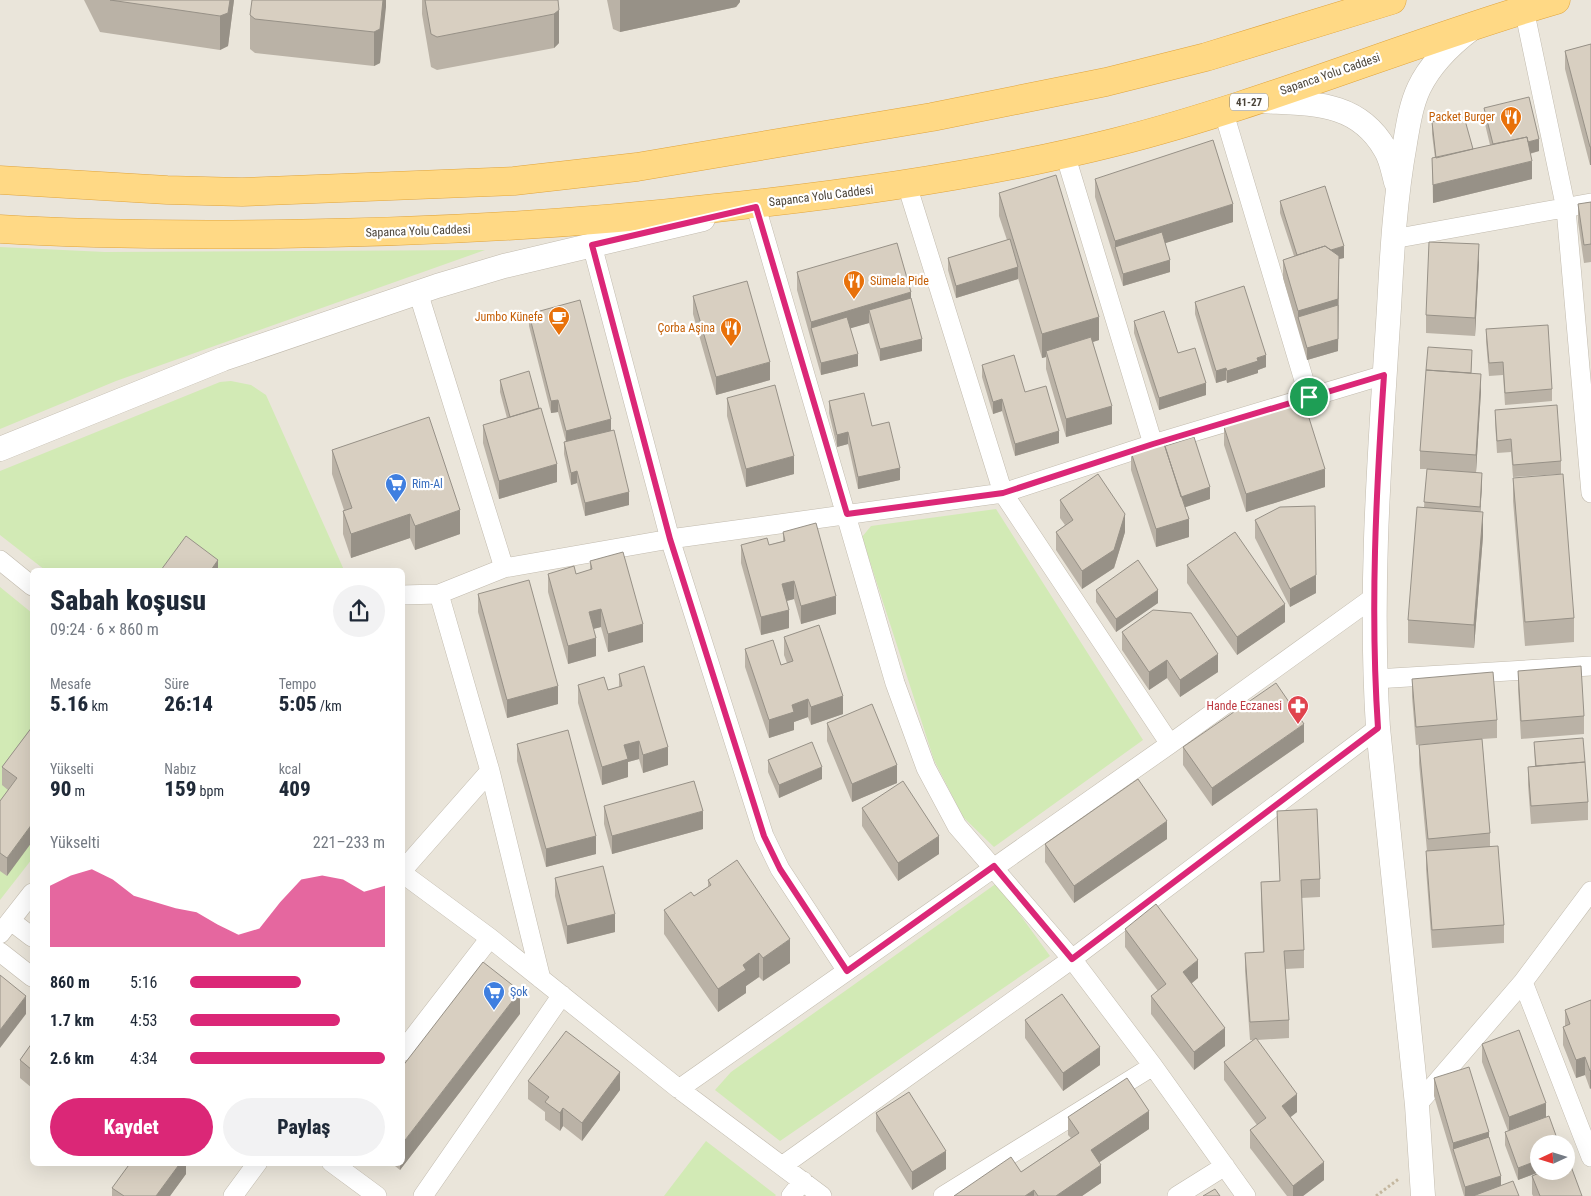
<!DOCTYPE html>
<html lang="tr">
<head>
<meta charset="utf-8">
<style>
	body { margin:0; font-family:"Roboto Condensed",sans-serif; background:#f2f2f3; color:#1f2937; height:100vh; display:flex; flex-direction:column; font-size:19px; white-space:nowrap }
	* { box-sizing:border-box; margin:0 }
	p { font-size:16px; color:#747a83 }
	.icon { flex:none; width:28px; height:28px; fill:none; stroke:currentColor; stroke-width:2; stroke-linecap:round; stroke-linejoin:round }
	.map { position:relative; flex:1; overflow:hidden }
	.panel { position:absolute; left:30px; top:568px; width:375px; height:598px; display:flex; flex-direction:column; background:#fff; border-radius:8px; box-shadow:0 5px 20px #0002 }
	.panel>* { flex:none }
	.needle { width:32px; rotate:266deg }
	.fabs { position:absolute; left:1530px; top:1135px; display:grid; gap:10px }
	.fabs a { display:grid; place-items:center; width:45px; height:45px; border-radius:50%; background:#fff; box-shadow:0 5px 20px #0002; font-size:25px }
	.pin { position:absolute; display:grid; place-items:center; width:42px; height:42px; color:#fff; margin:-21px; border:2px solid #fff; border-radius:50%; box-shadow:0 1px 5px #0007 }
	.round { display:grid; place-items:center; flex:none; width:52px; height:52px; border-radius:26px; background:#f2f2f3 }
	.overview { display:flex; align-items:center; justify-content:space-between; height:85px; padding:0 20px }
	h1 { font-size:28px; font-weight:800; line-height:38px }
	.metrics { display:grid; grid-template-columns:repeat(3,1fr); gap:8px; height:85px; padding:5px 20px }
	.metrics div { display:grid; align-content:center }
	.metrics b { font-size:21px; font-weight:800 }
	.metrics small { font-size:14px; font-weight:400 }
	.metrics p { font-size:14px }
	.chart { height:140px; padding:10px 20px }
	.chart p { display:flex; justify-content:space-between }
	.chart svg { width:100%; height:90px; margin-top:5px; fill:#db2777; opacity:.7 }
	.cta { display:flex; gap:10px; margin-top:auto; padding:10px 20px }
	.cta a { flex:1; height:58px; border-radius:30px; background:#db2777; color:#fff; font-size:20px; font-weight:800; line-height:58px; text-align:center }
	.cta a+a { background:#f2f2f3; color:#1f2937 }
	ul { padding:0 20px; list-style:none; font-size:16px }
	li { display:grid; grid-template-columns:80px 60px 1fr; align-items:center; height:38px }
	li i { height:12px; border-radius:6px; background:#db2777 }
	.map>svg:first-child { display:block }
</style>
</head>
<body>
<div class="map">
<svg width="1591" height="1196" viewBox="0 0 1591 1196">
	<rect width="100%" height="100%" fill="#f6f3ec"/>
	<path fill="#eae5da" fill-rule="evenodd" d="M0,0h1591v1196h-1591zM32,570h370v592h-370zM1539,1144h27v27h-27z"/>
	<path fill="#d2eab5" d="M0,247l105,5 380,-2 -369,131 -116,48z
		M231,381l20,4 15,10 78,175h-299l-45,-35v-64l220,-89z
		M996,509l147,231 -149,107 -31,-30 -29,-57 -72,-223 9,-11z
		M0,587l32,26v246l-32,41z
		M997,883l53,73 -270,185 -65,-51 16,-18z
		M706,1141l70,54 -1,1h-111z"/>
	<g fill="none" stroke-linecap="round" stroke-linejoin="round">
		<g stroke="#c2bbae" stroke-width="20">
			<path id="minor" d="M1524,9l42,200 25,284
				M1223,110l86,287
				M1065,154l88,290
				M907,185l96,308 167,251
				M756,207l139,476 31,85 31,58 115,133 81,107 93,130
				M1393,239l198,-36
				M592,245l78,294 94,297 16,33 67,102
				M418,292l86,276
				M0,560l32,26
				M439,594l51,177 51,208
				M402,595l37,-1 65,-26 166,-29 333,-46 150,-49 231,-69
				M1375,679l216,-13
				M402,871l88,-100
				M402,873l88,65 189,151 143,107
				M11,921l21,16
				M0,934l32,-41
				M0,952l32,25
				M1523,982l68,175
				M402,1052l88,-114
				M679,1089l491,-345 204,-147
				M1417,1105l106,-123 68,-91
				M331,1162l46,34
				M782,1166l290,-207 306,-231
				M233,1196l25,-34
				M423,1196l139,-201
				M791,1196l12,-15
				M943,1196l210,-130
				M1177,1196l48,-30"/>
		</g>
		<g stroke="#c2bbae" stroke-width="25">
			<path id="tertiary" d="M1260,101c50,3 97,-1 125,48 6,9 8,22 11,33
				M0,449l223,-90 214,-73 67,-20 199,-47
				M1423,1196l-6,-91 -39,-377c-9,-142 2,-278 11,-420 3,-55 6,-110 16,-165 3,-18 6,-38 14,-55 12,-25 31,-43 52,-59"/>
		</g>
		<g stroke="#e0a43c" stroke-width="29">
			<path id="trunk" d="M0,180l167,10 75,2 272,-11 123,-14 295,-50 174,-35 100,-25 186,-57
				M0,229c93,6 186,6 279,5 146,-2 291,-9 437,-26 135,-14 269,-33 400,-66 150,-38 292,-99 440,-142"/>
		</g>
		<path stroke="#c4b79f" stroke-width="3" stroke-dasharray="2.5 2.5" stroke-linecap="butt" d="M1376,1196l24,-18"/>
		<use href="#minor" stroke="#fff" stroke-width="19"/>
		<use href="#tertiary" stroke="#fff" stroke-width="24"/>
		<use href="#trunk" stroke="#ffd985" stroke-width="28"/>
	</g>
	<path fill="#bab2a6" d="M84,0h150l-6,46 -8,4 -120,-18z
		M386,0l-6,63 -6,3 -119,-13 -5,-4v-34z
		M422,0h136l1,43 -5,5 -117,22 -6,-3 -9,-53z
		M607,0h133v2l-4,5 -116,25 -7,-3z
		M1591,44v121h-1l-25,-96v-18z
		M1484,108l55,43 -9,3 2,25 -99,24 -1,-45h3l-3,-24v-12l41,27 17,-4 -6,-25z
		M1095,179l138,43 -68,21 5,29 -47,14 -28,-89z
		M999,193l100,147 -6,2 19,82 -46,13 -20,-68v-12l-4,1 -24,-80v1l-62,19 -8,-28v-12l59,-18 -8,-24z
		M1280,201l64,57 -5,1 -1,92 -31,9 -24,-82v-18l11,-4 -14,-43z
		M1591,202v60l-7,1 -6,-41v-18z
		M1479,262l-4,74 -49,-3v-18z
		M797,272l114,26 11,53 -42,10 -11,-38 -19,5 8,38 -37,9 -24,-85z
		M693,296l77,84 -54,15 -23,-81z
		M1195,302l71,65 -8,3v3l-31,10 -1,-3 -10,3 -21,-69z
		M529,314l82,116 18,75 -44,11 -8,-33 -6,2 -7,-31v-12h2l-8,-30 -7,1 -22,-87z
		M1134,321l44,32 28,42 -47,15 -25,-77z
		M1486,329l66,60v12l-47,4 -2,-30 -14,1 -3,-35z
		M1472,362l-1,11 10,18 -5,81 6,13 -2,27 3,24 -9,112 -66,-5v-23l16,-113 3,-38h-7v-18z
		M982,365l77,78 -44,13 -13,-45 -9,3 -11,-37z
		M500,380l57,102 -58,17 -16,-56v-18l24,-7 -7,-26z
		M727,398l67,76 -48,13 -19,-71z
		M829,401l43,25 28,54 -42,9 -10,-45 -11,3 -8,-34z
		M1495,410l66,51v13l-48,3 -2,-25 -14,1 -2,-31z
		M1224,427l101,60 -79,25 -22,-67z
		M1165,446l45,53 -25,8 4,30 -33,10 -25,-77v-18z
		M332,450l128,84 -45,16 -5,-12 -59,20 -8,-24v-23l1,-1 -12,-36z
		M1513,478l61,140v24l-49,4 -12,-145z
		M1060,500l65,32 -11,36 -32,21 -26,-39v-18l9,-7 -5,-7z
		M1255,520l61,73 -26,14 -35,-69z
		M783,532l53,82 -35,10 -7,-25 -7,2 2,27 -28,7 -20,-72v-18h28l14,-4z
		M590,561l53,81 -35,10 -7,-25 -8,2 3,27 -28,8 -20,-72v-18h28l14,-4z
		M1187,565l98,57 -48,33 -50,-72z
		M1096,590l62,13 -42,29 -20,-30z
		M478,594l80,110 -51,14 -29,-106z
		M1122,632l96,40 -38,25 -13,-19 -18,12 -27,-40z
		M784,637l59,77 -32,11 -3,-8 -14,5v8l-25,8 -24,-71v-18l36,16 6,-2 -3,-8z
		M1518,671l66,45v18l-63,5 -3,-50z
		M619,674l49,91 -25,8 -4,-14 -11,3v15l-26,8 -24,-82v-18l30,5 11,-3z
		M1412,679l85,41v18l-15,1 8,94v13l14,79v18l-72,5 -6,-79v-18h1l-8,-88v-18l55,-5 -58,5 -4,-48z
		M827,723l70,60 -45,19 -25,-61z
		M32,727l-25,149 -7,-5v-70l8,-11 -6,-5v-18z
		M1304,742l-92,64 -29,-41v-18z
		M1534,742l54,60v18l-57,4 -3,-39v-18l7,-1z
		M517,744l79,110 -50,13 -29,-106z
		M768,760l54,19 -43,19 -11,-26z
		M604,806l99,23 -91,25 -8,-30z
		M862,808l77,46 -41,27 -36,-55z
		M1277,811l43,68v18l-19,1 3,52v18l-19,1 4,51v18l-32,2 40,72 -7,5 34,63 -21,16h-16l-37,-48v-18l7,-5 -33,-45v-18l29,-22h-3l-5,-69v-18l18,-1 -2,-52v-18l19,-1z
		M1167,839l-93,64 -29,-41v-18z
		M555,878l60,54 -48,12 -12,-48z
		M708,880l82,83 -27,18 -4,-4 -13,9v7l-28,19 -54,-78v-24l30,-14 14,-9z
		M1125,929l73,49 -7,6 34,62 -31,24 -43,-56v-18l7,-5 -33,-44z
		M1591,1000v88l-1,1 -5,-14 -9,3 -13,-33v-18l2,-1v-16z
		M520,1014l-120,156 -10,-8h12z
		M1025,1020l75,45 -37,26 -38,-53z
		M32,1043v45l-12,-10v-18z
		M1482,1044l57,127h3l-24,9 -13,-35v-13l3,-1 -26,-69z
		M1434,1078l55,59 12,49 18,10h-55l-30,-100z
		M528,1081l92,9 -38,51 -19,-15 -3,5 -15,-11v-8l-17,-13z
		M876,1113l70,56 -34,21 -36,-59z
		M1068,1117l81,12 -50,33 2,21 -19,13h-128l67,-24 50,-34 -3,-3z
		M186,1162v12l-16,22h-58v-8z
		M1532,1176l50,20h-49l-1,-2z"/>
	<path fill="#979187" d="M230,0h4l-6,46 -8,4v-34z
		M383,0h3v7l-6,56 -6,3v-34z
		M620,0h120v2l-4,5 -116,25z
		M559,10v33l-5,5v-34z
		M1539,139v12l-45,12v-13z
		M1590,147h1v18h-1z
		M1532,161v18l-99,24v-18z
		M1233,204v18l-115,36 -3,-11v-6z
		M1479,244v18l-4,74v-18z
		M1344,246v12l-5,1 -1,92 -31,9v-12l-9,-31v12v-18l1,-51z
		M1170,260v12l-47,14v-12z
		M1018,267v12l-62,19v-12z
		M911,292v18h-42v13l-55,16 -3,-11v-6z
		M1099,317v23l-51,16 -2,-5v6l-4,1v-24z
		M922,339v12l-42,10v-12z
		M858,354v12l-37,9v-12z
		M1266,355v12l-8,3v3l-31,10v-12l30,-13z
		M770,362v18l-54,15v-18z
		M1226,368v12l-10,3v-12z
		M1481,374v17l-5,81v-17z
		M1206,383v12l-47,15v-12z
		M1002,399v12l-9,3v-12z
		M558,400v12l-7,1v-12z
		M1112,406v18l-46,13v-18z
		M611,419v12l-45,12v-12z
		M1059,431v12l-44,13v-12z
		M848,432v12l-11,3v-12z
		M794,456v18l-48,13v-18z
		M557,464v18l-58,17v-18z
		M900,468v12l-42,9v-12z
		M1325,469v18l-79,25v-18z
		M577,471v12l-6,2v-12z
		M1482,473v12l-2,34v-12z
		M1210,487v12l-30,10v-12z
		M629,492v13l-44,11v-13z
		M460,510v24l-45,16v-24z
		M1483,512v24l-9,112v-23z
		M410,514v24l-59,20v-24z
		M1125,514v18l-11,36 -32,21v-18z
		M1189,519v18l-33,10v-18z
		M218,560v10h-7z
		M1316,575v18l-26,14v-18z
		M794,581v18l-12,3v-18z
		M1158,590v13l-42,29v-13z
		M836,596v18l-35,10v-18z
		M1285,604v18l-48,33v-18z
		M601,609v18l-12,3v-18z
		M789,610v18l-28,7v-18z
		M643,624v18l-35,10v-18z
		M596,638v18l-28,8v-18z
		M1218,654v18l-38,25v-17z
		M1167,660v18l-18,12v-18z
		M558,686v18l-51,14v-18z
		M843,696v18l-32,11v-18z
		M808,699v18l-14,5v8l-25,8v-18l23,-15z
		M1304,724v18l-92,64v-18z
		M639,741v18l-11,3v15l-26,8v-18l22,-22z
		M668,747v18l-25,8v-18z
		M897,765v18l-45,19v-18z
		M822,767v12l-43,19v-13z
		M703,811v18l-91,25v-18z
		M1167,821v18l-93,64v-17z
		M32,824v18l-25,34v-18z
		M596,836v18l-50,13v-18z
		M939,836v18l-41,27v-18z
		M615,914v18l-48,12v-18z
		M790,939v24l-27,18v-23z
		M759,953v24l-13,9v7l-28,19v-23l25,-24z
		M1198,960v18l-15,12v-18z
		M520,991v23l-120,156v-8h2v-18z
		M26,996v18l-26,34v-18z
		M1225,1028v18l-31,24v-18z
		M1100,1047v18l-37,26v-18z
		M1585,1057v18l-9,3v-18z
		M1591,1070v18l-1,1v-18z
		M620,1072v18l-38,51v-18z
		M1297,1094v18l-15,12v-18z
		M1546,1103v18l-37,14v-18z
		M563,1108v18l-3,5v-18z
		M1149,1111v18l-58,39v-18z
		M1489,1132v18l-36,-1v-6z
		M946,1151v18l-34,21v-18z
		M1539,1160v11h3l-24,9v-12z
		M181,1162h5v12l-16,22h-14z
		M1324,1162v18l-21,16h-10v-10z
		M1101,1165v18l-19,13h-26z
		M1501,1176v12l-27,8h-9v-9z
		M1034,1190v6h-9z"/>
	<path fill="#d8cfc1" stroke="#979187" d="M110,0h120l-2,13 -8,3z
		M252,0h131l-3,29 -6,3 -119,-13 -5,-4z
		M425,0h133l1,10 -5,4 -117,23 -6,-3z
		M1591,44v103h-1l-25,-96z
		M1529,97l10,42 -11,3 -1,-5 -34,7 -9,-36z
		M1463,113l10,36 -37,9 -4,-36z
		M1527,137l5,24 -99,24 -1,-27z
		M1213,140l20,64 -118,37 -20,-62z
		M1056,175l43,142 -57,17 -43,-141z
		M1325,186l19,60 -13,4 -6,-4 -28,9 -17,-54z
		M1591,202v42l-7,1 -6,-41z
		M1162,232l8,28 -47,14 -8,-27z
		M1010,239l8,28 -62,19 -8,-28z
		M1429,242l50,2 -4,74 -49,-3z
		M897,243l14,49 -100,30 -14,-50z
		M1325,246l14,10 -1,43 -40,12 -15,-51z
		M747,281l23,81 -54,15 -23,-81z
		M1244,286l22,69 -9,3 1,3 -31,10 -1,-3 -10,3 -21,-69z
		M911,298l11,41 -42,10 -11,-39z
		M580,300l31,119 -45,12 -8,-31 -7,1 -22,-87z
		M1338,305v34l-31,9 -9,-31z
		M1164,311l14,42 17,-5 11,35 -47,15 -25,-77z
		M847,317l11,37 -37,9 -10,-35z
		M1548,325l4,64 -47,4 -2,-31 -14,1 -3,-34z
		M1091,337l21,69 -46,13 -20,-68z
		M1428,347l44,3 -1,23 -45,-3z
		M1014,355l11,37 21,-6 13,45 -44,13 -13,-45 -9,3 -11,-37z
		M1426,370l55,4 -5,81 -56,-4z
		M529,371l10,37 -29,9 -10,-37z
		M775,385l19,71 -48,13 -19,-71z
		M864,393l8,33 17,-4 11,46 -42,9 -10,-45 -11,3 -8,-34z
		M1304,402l21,67 -79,25 -22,-67z
		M1557,405l4,56 -48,4 -2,-26 -14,2 -2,-31z
		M541,408l16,56 -58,17 -16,-56z
		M429,417l31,93 -45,16 -5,-12 -59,20 -8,-23 9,-3 -20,-58z
		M614,430l15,62 -44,11 -8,-32 -6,2 -7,-31z
		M1194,437l16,50 -29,10 -16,-51z
		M1163,441l26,78 -33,10 -25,-77z
		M1427,469l55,4 -2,34 -56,-5z
		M1098,474l27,40 -11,36 -32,21 -26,-39 17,-12 -13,-20z
		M1563,474l11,144 -49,4 -12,-144z
		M1315,506l1,69 -26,14 -35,-69 25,-13z
		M1417,507l66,5 -9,113 -66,-5z
		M816,523l20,73 -35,10 -7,-25 -12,3 7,26 -28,7 -20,-72 26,-7 2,7 16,-4 -2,-9z
		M1235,532l50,72 -48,33 -50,-72z
		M186,536l32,24 -7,10h-50z
		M623,552l20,72 -35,10 -7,-25 -12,3 7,26 -28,8 -20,-72 26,-8 2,8 16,-5 -2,-8z
		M1138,560l20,30 -42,29 -20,-29z
		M529,580l29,106 -51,14 -29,-106z
		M1153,610l38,3 27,41 -38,26 -13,-20 -18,12 -27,-40z
		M819,625l24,71 -32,11 -3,-8 -16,6 2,7 -25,8 -24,-71 28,-9 8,25 12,-4 -9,-24z
		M644,666l24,81 -25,8 -4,-14 -15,4 4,14 -26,8 -24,-82 26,-8 4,13 14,-4 -3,-12z
		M1581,666l3,50 -63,5 -3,-50z
		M1493,672l4,48 -81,7 -4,-48z
		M1276,683l28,41 -92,64 -29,-41z
		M872,704l25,61 -45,19 -25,-61z
		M32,727v97l-25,34 -7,-5v-52l17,-23 -15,-11z
		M568,730l28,106 -50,13 -29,-105z
		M1583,738l2,24 -49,4 -2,-24z
		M1482,739l8,94 -62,6 -9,-94z
		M812,742l10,25 -43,18 -11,-25z
		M1585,762l3,40 -57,4 -3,-39z
		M1138,779l29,42 -93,65 -29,-42z
		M694,781l9,30 -91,25 -8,-30z
		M903,781l36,55 -41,27 -36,-55z
		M1317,809l3,70 -19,1 3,70 -20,1 5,69 -39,2 -5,-69 19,-1 -3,-70 19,-1 -3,-70z
		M1498,846l6,79 -72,5 -6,-79z
		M737,860l53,79 -27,19 -4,-5 -16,12 3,5 -28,19 -54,-79 27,-18 3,4 17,-11 -3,-5z
		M603,866l12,48 -48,12 -12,-48z
		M1156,904l42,56 -15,12 42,56 -31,24 -43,-56 15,-12 -41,-55z
		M483,962l37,29 -118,153v-77z
		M0,975l26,21 -26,34z
		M1062,994l38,53 -37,26 -38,-53z
		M1591,1000v70l-1,1 -5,-14 -9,3 -13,-33 7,-3 -5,-14z
		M1519,1030l27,73 -37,14 -27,-73z
		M566,1031l54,41 -38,51 -19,-15 -3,5 -15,-11 4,-5 -21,-16z
		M1256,1038l41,56 -15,12 42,56 -31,24 -43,-56 16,-12 -42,-56z
		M32,1043v27l-12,-10z
		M1469,1067l20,65 -36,11 -19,-65z
		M1127,1078l22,33 -58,39 10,15 -45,31h-18l-4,-6 -9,6h-71l57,-39 10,15 58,-39 -11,-16z
		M909,1092l37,59 -34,21 -36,-59z
		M1549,1116l10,28h-20v16l-21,8 -13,-36z
		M1489,1137l12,39 -36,11 -12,-38z
		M1569,1161l13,35h-42l-8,-20 12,-5h22v-9z
		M131,1162h50l-25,34h-32l-12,-8z
		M1513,1181l6,15h-46z
		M1215,1189l5,7h-17z"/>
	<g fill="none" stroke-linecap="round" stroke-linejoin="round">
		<g stroke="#fff" stroke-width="10">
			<path id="route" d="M756,207l91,307 156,-21 150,-49 231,-69c-8,118 -14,235 -6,353l-306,231 -78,-93 -147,105 -67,-102 -16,-33 -94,-297 -78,-294z"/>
		</g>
		<use href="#route" stroke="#db2777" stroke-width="6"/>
	</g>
	<defs>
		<g id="restaurant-pin" transform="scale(1.125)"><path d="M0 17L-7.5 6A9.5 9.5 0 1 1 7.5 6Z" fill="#e8710a" stroke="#fff"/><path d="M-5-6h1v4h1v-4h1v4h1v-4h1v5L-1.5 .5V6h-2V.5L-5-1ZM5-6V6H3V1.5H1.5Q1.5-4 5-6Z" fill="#fff"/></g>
		<g id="cafe-pin" transform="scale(1.125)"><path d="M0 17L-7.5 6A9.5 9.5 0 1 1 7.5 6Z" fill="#e8710a" stroke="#fff"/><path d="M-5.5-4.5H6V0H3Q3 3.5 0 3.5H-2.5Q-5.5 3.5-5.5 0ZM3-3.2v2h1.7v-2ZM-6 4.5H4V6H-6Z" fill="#fff"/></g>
		<g id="supermarket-pin" transform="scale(1.125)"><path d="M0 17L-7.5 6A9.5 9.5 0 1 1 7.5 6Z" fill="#3f7fe0" stroke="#fff"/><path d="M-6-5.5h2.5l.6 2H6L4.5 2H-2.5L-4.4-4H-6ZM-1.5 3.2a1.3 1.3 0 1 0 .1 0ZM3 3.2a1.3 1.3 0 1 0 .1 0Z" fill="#fff"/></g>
		<g id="pharmacy-pin" transform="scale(1.125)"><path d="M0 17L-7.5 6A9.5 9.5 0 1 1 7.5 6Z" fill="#e0444e" stroke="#fff"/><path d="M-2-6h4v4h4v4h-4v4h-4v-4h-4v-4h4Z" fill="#fff"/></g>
	</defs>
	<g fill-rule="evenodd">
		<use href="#restaurant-pin" x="1511" y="117"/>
		<use href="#restaurant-pin" x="854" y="281"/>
		<use href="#cafe-pin" x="559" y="317"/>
		<use href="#restaurant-pin" x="731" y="328"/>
		<use href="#supermarket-pin" x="396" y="484"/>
		<use href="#pharmacy-pin" x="1298" y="706"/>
		<use href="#supermarket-pin" x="494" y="992"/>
	</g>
	<g text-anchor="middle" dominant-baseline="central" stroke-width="4.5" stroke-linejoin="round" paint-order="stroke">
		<rect fill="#fff" stroke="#817c74" stroke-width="1" x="1230" y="93.5" width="38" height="17" rx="4"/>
		<g font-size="11" font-weight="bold" fill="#4b4439">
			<text x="1249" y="102">41-27</text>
		</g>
		<g font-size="12" fill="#4b4439" stroke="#fff">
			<text transform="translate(1330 74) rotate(-19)">Sapanca Yolu Caddesi</text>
			<text transform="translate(821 196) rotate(-7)">Sapanca Yolu Caddesi</text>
			<text transform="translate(418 231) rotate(-2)">Sapanca Yolu Caddesi</text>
		</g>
		<g font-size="12" fill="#c56008" stroke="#fff" text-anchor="end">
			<text x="1495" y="117">Packet Burger</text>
			<text x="870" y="281" text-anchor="start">Sümela Pide</text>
			<text x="543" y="317">Jumbo Künefe</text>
			<text x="715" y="328">Çorba Aşina</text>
		</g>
		<g font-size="12" fill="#366cbe" stroke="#fff" text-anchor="start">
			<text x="412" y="484">Rim-Al</text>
			<text x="510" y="992">Şok</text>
		</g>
		<g font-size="12" fill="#be3a42" stroke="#fff" text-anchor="end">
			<text x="1282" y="706">Hande Eczanesi</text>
		</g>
	</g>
</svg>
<div class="fabs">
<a><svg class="needle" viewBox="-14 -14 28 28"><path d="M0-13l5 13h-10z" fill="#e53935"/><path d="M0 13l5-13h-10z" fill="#747a83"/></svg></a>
</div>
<div class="pin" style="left:1309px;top:397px;background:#1e9e55"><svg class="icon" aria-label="arrive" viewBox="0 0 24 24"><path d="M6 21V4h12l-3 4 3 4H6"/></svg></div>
<section class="panel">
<div class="overview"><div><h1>Sabah koşusu</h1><p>09:24 · 6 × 860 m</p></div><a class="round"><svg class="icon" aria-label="share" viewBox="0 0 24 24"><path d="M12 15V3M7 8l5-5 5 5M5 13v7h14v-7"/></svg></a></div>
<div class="metrics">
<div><p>Mesafe</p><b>5.16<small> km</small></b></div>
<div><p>Süre</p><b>26:14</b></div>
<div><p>Tempo</p><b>5:05<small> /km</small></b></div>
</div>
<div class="metrics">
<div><p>Yükselti</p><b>90<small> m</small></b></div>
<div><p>Nabız</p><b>159<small> bpm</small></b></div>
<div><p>kcal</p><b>409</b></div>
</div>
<div class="chart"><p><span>Yükselti</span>221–233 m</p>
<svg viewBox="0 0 160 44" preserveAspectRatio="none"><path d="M0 44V14L10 9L20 6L30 11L40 19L50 22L60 25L70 27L80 33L90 38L100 35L110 22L120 11L130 9L140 11L150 17L160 14V44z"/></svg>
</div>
<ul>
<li><b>860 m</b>5:16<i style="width:57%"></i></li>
<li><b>1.7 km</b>4:53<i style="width:77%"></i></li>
<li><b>2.6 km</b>4:34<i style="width:100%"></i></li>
</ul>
<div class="cta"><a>Kaydet</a><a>Paylaş</a></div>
</section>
</div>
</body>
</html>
